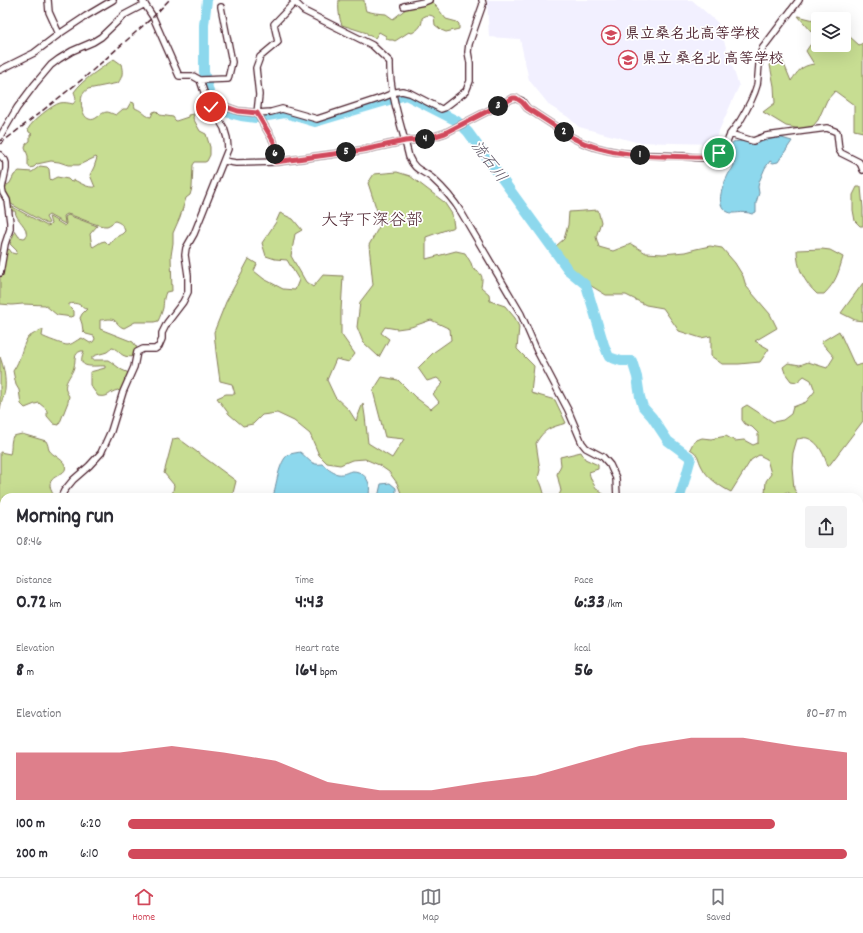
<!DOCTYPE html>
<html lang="en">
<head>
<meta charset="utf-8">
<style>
	body { margin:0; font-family:Dekko,"Klee One",sans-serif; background:#f2f2f3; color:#2b2b33; height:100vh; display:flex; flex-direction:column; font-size:15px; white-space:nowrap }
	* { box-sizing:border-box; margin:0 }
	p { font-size:13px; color:#7c7c81 }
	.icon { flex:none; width:22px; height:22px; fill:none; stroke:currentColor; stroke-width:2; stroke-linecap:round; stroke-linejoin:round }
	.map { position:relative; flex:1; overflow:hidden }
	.details { position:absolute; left:0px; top:493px; width:863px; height:384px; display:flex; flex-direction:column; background:#fff; border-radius:12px 12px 0 0; box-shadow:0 4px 16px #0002 }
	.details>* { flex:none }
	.fabs { position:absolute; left:811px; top:12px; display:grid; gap:8px }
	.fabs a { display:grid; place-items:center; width:40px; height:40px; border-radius:4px; background:#fff; box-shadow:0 4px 16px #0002; font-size:20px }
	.pin { position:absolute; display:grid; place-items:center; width:34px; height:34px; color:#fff; margin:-17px; border:2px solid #fff; border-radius:50%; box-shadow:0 1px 4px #0007 }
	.km { position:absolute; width:20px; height:20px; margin:-10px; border-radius:50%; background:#222; color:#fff; font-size:11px; line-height:20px; text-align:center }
	.round { display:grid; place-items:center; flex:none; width:42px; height:42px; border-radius:4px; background:#f2f2f3 }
	.overview { display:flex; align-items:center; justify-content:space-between; height:68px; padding:0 16px }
	h1 { font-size:22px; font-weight:700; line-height:30px }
	.figures { display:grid; grid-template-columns:repeat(3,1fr); gap:6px; height:68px; padding:4px 16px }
	.figures div { display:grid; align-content:center }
	.figures b { font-size:20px; font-weight:700 }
	.figures small { font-size:11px; font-weight:400 }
	.figures p { font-size:11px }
	.chart { height:112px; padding:8px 16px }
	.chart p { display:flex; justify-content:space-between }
	.chart svg { width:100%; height:72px; margin-top:4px; fill:#d1495b; opacity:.7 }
	ul { padding:0 16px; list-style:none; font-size:13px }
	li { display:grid; grid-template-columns:64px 48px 1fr; align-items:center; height:30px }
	li i { height:10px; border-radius:5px; background:#d1495b }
	.tabs { display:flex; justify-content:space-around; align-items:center; height:56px; border-top:1px solid #e1e1e2; background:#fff; font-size:11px; color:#7c7c81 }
	.tabs a { display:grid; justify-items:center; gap:2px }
	.tabs .active { color:#d1495b }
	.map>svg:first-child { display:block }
</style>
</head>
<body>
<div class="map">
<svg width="863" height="877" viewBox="0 0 863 877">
	<rect width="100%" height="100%" fill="#fff"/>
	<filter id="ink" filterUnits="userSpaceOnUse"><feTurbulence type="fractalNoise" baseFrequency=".025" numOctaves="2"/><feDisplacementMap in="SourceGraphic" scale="8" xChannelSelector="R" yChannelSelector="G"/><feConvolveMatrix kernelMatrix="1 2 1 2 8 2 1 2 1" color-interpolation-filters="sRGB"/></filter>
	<g filter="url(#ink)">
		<path fill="#f2f0ff" d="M487,0h205l26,23 21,63 -26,58 -77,-2 -57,-15 -11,-10 -18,-11 -21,-26 -9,-41 -31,-2z"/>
		<path fill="#c7dd92" stroke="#887e5e" d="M339,0h25c0,4 1,7 2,11l9,2 11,1 7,5 14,-11 18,-3 4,-4h3l14,18 11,3 2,2v5l-13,3 -5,-2 -2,-2 -4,-3 -1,-8c-4,-3 -8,-2 -12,1 1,7 -4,12 -10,15l-3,-1 -14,9 -2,-1h-4l-3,-2v-2l-7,-4 -4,6 -7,-3 -1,-2 -25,-8c-3,-6 -4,-19 -3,-25z
			M798,16l20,5v24h26v-9h5l10,9 4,-2v89l-9,-2v-25l-19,-14 -8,9 -9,20 -5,6 -12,3 -15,-3 -23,-14 12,-9 -1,-17 -5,-26 11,-6 11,27c7,-10 10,-15 23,-17l-8,-13 4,-6 8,-6z
			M114,59l7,5c2,8 2,12 -3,19l-30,6c-3,2 -5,4 -6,7 -2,6 0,21 7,23 7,3 11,-7 18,-7 2,0 6,2 9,3l7,-6h4l4,-7 3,1 1,5c2,1 5,2 7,4 3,2 5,5 9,5l2,-5 3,-1 4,4 13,2 2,3 1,1 12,-4v-2l6,-1 -1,4 7,13 6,3 4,13v8l-3,6 -2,1h-10l-2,3 -1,23 -2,7 -4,3 -6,19 -7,16v10l-2,13 1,35 -6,1c-3,8 -2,9 -3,16 -1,4 -3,9 -5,13l-4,1h-19l-11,6c-6,-2 -6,-5 -10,-8 -4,-2 -10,0 -14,0v9l28,11 5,2 5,7 -3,7c-15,4 -16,-8 -23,-8 -2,1 -3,3 -5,4 -5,2 -10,2 -15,5v3h16l3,2 11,8 7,3 -9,19 -2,-2c-10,2 -8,8 -20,6l-8,-11v-13l15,-4v-2c-11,-1 -30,5 -21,-15h-3c-8,3 -5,9 -7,16 -3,11 -14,17 -5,29l-1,6 -9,23 -5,-1 -7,-8v-5l-2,-3 -6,-5 -4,1 -10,4 -4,-4 -2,-14 -3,-5 -3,-14c8,-11 8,-23 15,-34 5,-2 8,-5 13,-7h2l-1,6c3,2 22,9 25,9 5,0 9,-5 15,-7l8,5 3,-1 2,-3 -1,-3 -8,-2 -3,-3 -1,-7 -2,-6 2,-4 5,-5c-4,0 -4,-2 -7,-4 -3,-2 -8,-2 -11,-1v2l5,5v5l-3,1 -6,-1 -8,-1 -12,-10 -22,-1 -11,1 -12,-1v-28l6,-25 3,-2 3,4 4,1 1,-3 -7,-7 5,-13 4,6 5,1 2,-1c3,-11 -10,-16 -11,-26h-5l-1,-6 38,21 3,-1 1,-1 -2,-7h1l15,9 1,-3 -1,-6 3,-2 29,11 -7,8 2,12 1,1 8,-5 4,-1 4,4 5,-7 8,-4 3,-3c-2,-6 -4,-8 -10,-10 -3,2 -5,4 -8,5 -10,1 -30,-10 -40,-12l-3,2 1,7v1l-16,-9 -3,2 3,6 -2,1 -36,-20 -2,-1 -6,-15 7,-5 4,-8 5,-4 13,1 8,-6 7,1 2,2 1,10 1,1 6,-3 11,2 3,3 3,-2c7,3 13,8 21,7l-5,-12 4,-8 3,-9 -1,-1 -17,8h-11l-9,-3 -8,-1 -14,3 -3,3 -4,1 -2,-3v-9l-3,-8 1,-4 4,-3v-6l2,-1 -3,-2 -1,-3c4,-8 24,-24 32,-26 4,-1 9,0 13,1 4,-4 3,-7 1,-12 9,-13 27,-23 40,-33z
			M397,172l13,4 21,16 13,10 8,12 2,13 -28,10v22l30,-8 9,2 6,10 2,6c10,5 10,7 8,18l8,7 1,7 15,5 10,12 4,9 -2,22 17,17 -3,27 24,7 11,23c-16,5 -21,5 -30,20l4,27 -2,8c4,6 5,12 7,19h-146l2,-4 -4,-10 -8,-11 -10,-7 -14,-6 -13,1 -12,5 -13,-2 -8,-8 -9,-21 -16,-13 -17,-8 -15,2 -9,9 -10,2 -14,-12 -12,-16 9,-4h9l-3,-10 -12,-3 -4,-29 -2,-20 12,-30 23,-43 8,5 -3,7 10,8 19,10 12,1 4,-10 -12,-20 -12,-1 -9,-3 -4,-13 14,-21 4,-9 13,6 9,11 -7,4 -4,22 15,26 7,5 10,-12 20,1 -2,35v23l14,20 -6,8 -13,-3 -9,21 8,17 14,13 7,11 7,-18 2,13 3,27 24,15 12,-19 -19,-2 -12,-46 9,-14 16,3 17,17 16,12 8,-7 -6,-8 10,-11 -6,-5 -10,3 -9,-13 16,-16 17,-12 -1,-11 -19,-9 -20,7 -14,2 -12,-2 -4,6 8,6 -10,18 -16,-15 -6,-15 3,-25 13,-17 -4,-40 12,-22 -13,-40 6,-9z
			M857,187h4l2,21v18h-3l-5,-5 -2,-11v-15z
			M598,210l3,12 -5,15 3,10 14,4 18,-7 15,9 17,1 22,-2 11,-3 14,-3 12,2 13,15 8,13 3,10 24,28 7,14 -22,13 14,8 -9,13 -21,2h-17l-11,-8v-20l-10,2 -22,-7 -16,-23 -17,-3 -20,-10h-20l-18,-11 -18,-14 -12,-17 -2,-7 8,-7 4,-14 1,-13z
			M822,249l8,1 13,7c-5,17 -7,25 -19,37h-7c-13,-12 -20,-26 -20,-44z
			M863,283v38l-8,-1 -14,-7z
			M839,331l16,35 8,-2v57l-35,46c-3,-10 -9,-26 -21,-29 -3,-1 -7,1 -10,1l-4,14 -1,14 2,22 4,6 -4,1 -7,-4 -7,3 -1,2h-7l-7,-4 1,-12 5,-7 -4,-15 -8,-4 -8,5 -20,32c-10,-5 -24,-14 -29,-25 -5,-9 -2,-12 -12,-18l4,-8 8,-3 9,1 15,-3 9,5 9,-1 9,5 5,-2v-10l-6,-6 -7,-3 -3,-4v-12l5,-3 26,17 10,-2 8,-6 2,-7 13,-5 9,-11 -4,-11 -7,-4 -7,6 -6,-1 -6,-8 -2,-6 5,-4 12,2 8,-3 19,6 7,-11 -13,-15z
			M0,357c4,10 6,22 5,33 -1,6 -4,13 -5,19z
			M22,434l24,7c2,3 2,6 3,9 4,6 13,8 16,15 5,13 -27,8 -10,32h-51v17l-4,2v-64l10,2c2,-6 0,-11 3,-18z
			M178,438l58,43 -4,16h-60l2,-12 -10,-12 9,-34z
			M581,452l4,7 13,6v4l-9,3c2,10 7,18 16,23l-1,2h-46l3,-6 -4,-17 4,-9 -1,-8z
			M0,560h4v26l-4,7z
			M859,564l4,1v26l-4,1z
			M859,620l4,3v60l-4,1z
			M0,714l4,3v156h445l-1,4h-448z
			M859,801l4,3v73h-101l2,-4h95z
			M639,873h84l-4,4h-81z"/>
		<path fill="#8dd8ed" stroke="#728e9f" d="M778,137l14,4 -14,21 -5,1 -3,-2 -5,7 -6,14 -1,5 1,6 -3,10v9l-4,2c-10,-4 -18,1 -24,-2 -15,-7 -4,-29 1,-39 2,-2 4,-5 5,-8 2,-6 -5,-11 -3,-18 0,-2 1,-3 2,-5 7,-2 15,1 22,0 8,0 15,-3 23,-5z
			M300,452c8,6 11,14 22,12 5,4 10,9 16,10 7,1 10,-3 15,-3 8,0 14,6 16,13 1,4 0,9 0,13h-96c3,-11 6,-36 15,-42 4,-2 8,-2 12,-3z
			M390,483l6,5v9h-18l3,-13z
			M0,644l4,1v48l-4,-5z"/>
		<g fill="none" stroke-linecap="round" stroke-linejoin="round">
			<path stroke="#8dd8ed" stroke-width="10" d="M207,0l-3,25v47l6,24 11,15 20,5 15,2 29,-5 30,9 91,-27 51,26 11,11 101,139 17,14 18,60 5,12 12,4h11l5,16 3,20 3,10 9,10 16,24 23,17 -11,39
				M502,877l2,-4"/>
			<g stroke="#4a1f2b" stroke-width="8">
				<path id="street" d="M48,0l1,12 10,22
					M293,0l11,11 68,34 18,17c-1,31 12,65 19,95 6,14 13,13 23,21 11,10 21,21 29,34l60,102 16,37 31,59 14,33 4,5 17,9 7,8 6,13 1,19
					M404,6l20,-4 5,-2
					M0,70l34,-17 25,-19 27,-18 27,-16
					M200,80l28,-1 4,-17 -11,-55
					M213,109l8,-4 17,6 19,2 14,-1 11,-3 35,10 67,-22 12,-5 6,-1 8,2 31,16 3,-1 22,-17 4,-10v-18l-2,-11 1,-8 14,-40 -1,-4
					M730,134l23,7 13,-5 61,-8 10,4 2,18 2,3 18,9 2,3 2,5
					M0,137l17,-29 18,-24 16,-19 8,-6 13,-8 21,-9 8,-5 23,-22 21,-11
					M0,155l5,5 1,3v6l-4,19 1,5 4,7 3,22v7l-5,15 -5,29
					M224,161l12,2 40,-1 87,-12 42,-9 21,-2 19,-6 68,-35h2l7,3 5,7 46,30c33,18 73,17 110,18 10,1 26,4 36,-2 7,-5 8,-14 12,-21 3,-4 6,-8 9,-12 6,-10 14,-25 17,-36 2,-12 1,-24 5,-36l37,-49
					M275,162l-1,-20 -17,-29 2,-18 -3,-27 4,-11 18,-15 -4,-18 21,-22
					M61,497l3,-6 9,-11 16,-14 12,-13 10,-22 12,-39 11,-25 3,-15 6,-3h12l4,-3 3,-7v-6l5,-10 16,-21 5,-10v-17l-3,-20 1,-7 8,-14 34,-85 -1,-11 -3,-10 -18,-30 -6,-18 -7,-4h-14l-26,-59 -11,-17
					M0,603l4,-7
					M456,877l2,-4"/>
			</g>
			<use href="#street" stroke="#fff" stroke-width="5.5"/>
			<path stroke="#4a1f2b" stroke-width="1.5" stroke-dasharray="6 3" stroke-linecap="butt" d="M0,144l84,-66 69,-61 16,-17"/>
		</g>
	</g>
	<g fill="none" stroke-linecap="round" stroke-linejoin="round" filter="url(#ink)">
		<g stroke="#fff" stroke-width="8">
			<path id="route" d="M211,107l2,1 8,-3 17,6 19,2 17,29 1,20 88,-12 42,-9 21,-2 19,-6 68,-35h3l6,4 5,6 46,30c37,20 88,18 129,19l8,-1 9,-3"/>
		</g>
		<use href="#route" stroke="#d1495b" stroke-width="5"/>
	</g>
	<defs>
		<g id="school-ring" transform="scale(1)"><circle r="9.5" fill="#fff" stroke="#d1495b" stroke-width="1.5"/><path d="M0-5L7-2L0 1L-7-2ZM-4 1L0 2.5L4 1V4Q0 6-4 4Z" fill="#d1495b"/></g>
	</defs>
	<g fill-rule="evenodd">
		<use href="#school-ring" x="611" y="35"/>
		<use href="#school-ring" x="628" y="60"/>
	</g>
	<g text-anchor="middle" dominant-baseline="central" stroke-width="3.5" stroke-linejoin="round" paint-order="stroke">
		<g font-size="15" font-weight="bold" fill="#4a1f2b" stroke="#fff" text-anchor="start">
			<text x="625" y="35">県立桑名北高等学校</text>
			<text x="642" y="60">県立 桑名北 高等学校</text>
		</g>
		<g font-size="16" font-style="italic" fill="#5e5665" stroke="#fff">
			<text transform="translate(488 162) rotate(53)">流石川</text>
		</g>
		<g font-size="17" fill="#4a1f2b" stroke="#fff">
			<text x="372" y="222">大字下深谷部</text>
		</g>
	</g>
</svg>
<div class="fabs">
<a><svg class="icon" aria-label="layers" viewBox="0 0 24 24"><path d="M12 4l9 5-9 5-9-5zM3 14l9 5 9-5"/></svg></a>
</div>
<div class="pin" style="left:719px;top:153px;background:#1e9e55"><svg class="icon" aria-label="arrive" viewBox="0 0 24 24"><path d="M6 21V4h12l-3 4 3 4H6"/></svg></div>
<div class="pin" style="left:211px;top:107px;background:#d93025"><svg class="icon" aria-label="check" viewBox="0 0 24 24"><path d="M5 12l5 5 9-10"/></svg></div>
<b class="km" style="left:640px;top:155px">1</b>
<b class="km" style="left:564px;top:132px">2</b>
<b class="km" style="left:498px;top:106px">3</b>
<b class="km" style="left:425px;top:139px">4</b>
<b class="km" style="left:346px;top:152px">5</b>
<b class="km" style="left:275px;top:154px">6</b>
<section class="details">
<div class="overview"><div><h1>Morning run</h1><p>08:46</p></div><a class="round"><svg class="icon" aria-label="share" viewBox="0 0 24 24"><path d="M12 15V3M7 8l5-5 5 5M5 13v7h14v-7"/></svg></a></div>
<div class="figures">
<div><p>Distance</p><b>0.72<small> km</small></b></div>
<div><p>Time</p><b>4:43</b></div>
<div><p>Pace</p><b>6:33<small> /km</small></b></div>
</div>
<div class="figures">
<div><p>Elevation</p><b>8<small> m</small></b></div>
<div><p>Heart rate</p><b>164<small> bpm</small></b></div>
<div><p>kcal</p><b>56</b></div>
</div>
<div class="chart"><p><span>Elevation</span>80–87 m</p>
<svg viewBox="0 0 160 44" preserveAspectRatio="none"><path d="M0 44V15L10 15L20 15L30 11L40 15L50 20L60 33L70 38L80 38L90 33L100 29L110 20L120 11L130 6L140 6L150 11L160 15V44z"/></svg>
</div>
<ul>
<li><b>100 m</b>6:20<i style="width:90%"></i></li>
<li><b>200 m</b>6:10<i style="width:100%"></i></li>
</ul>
</section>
</div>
<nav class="tabs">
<a class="active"><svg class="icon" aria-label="home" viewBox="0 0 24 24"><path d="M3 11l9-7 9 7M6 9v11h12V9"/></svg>Home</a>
<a><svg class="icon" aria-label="map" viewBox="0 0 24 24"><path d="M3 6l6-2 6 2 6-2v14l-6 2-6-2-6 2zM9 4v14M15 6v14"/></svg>Map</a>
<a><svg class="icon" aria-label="saved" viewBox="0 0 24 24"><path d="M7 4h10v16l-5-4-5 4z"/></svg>Saved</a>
</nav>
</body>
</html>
